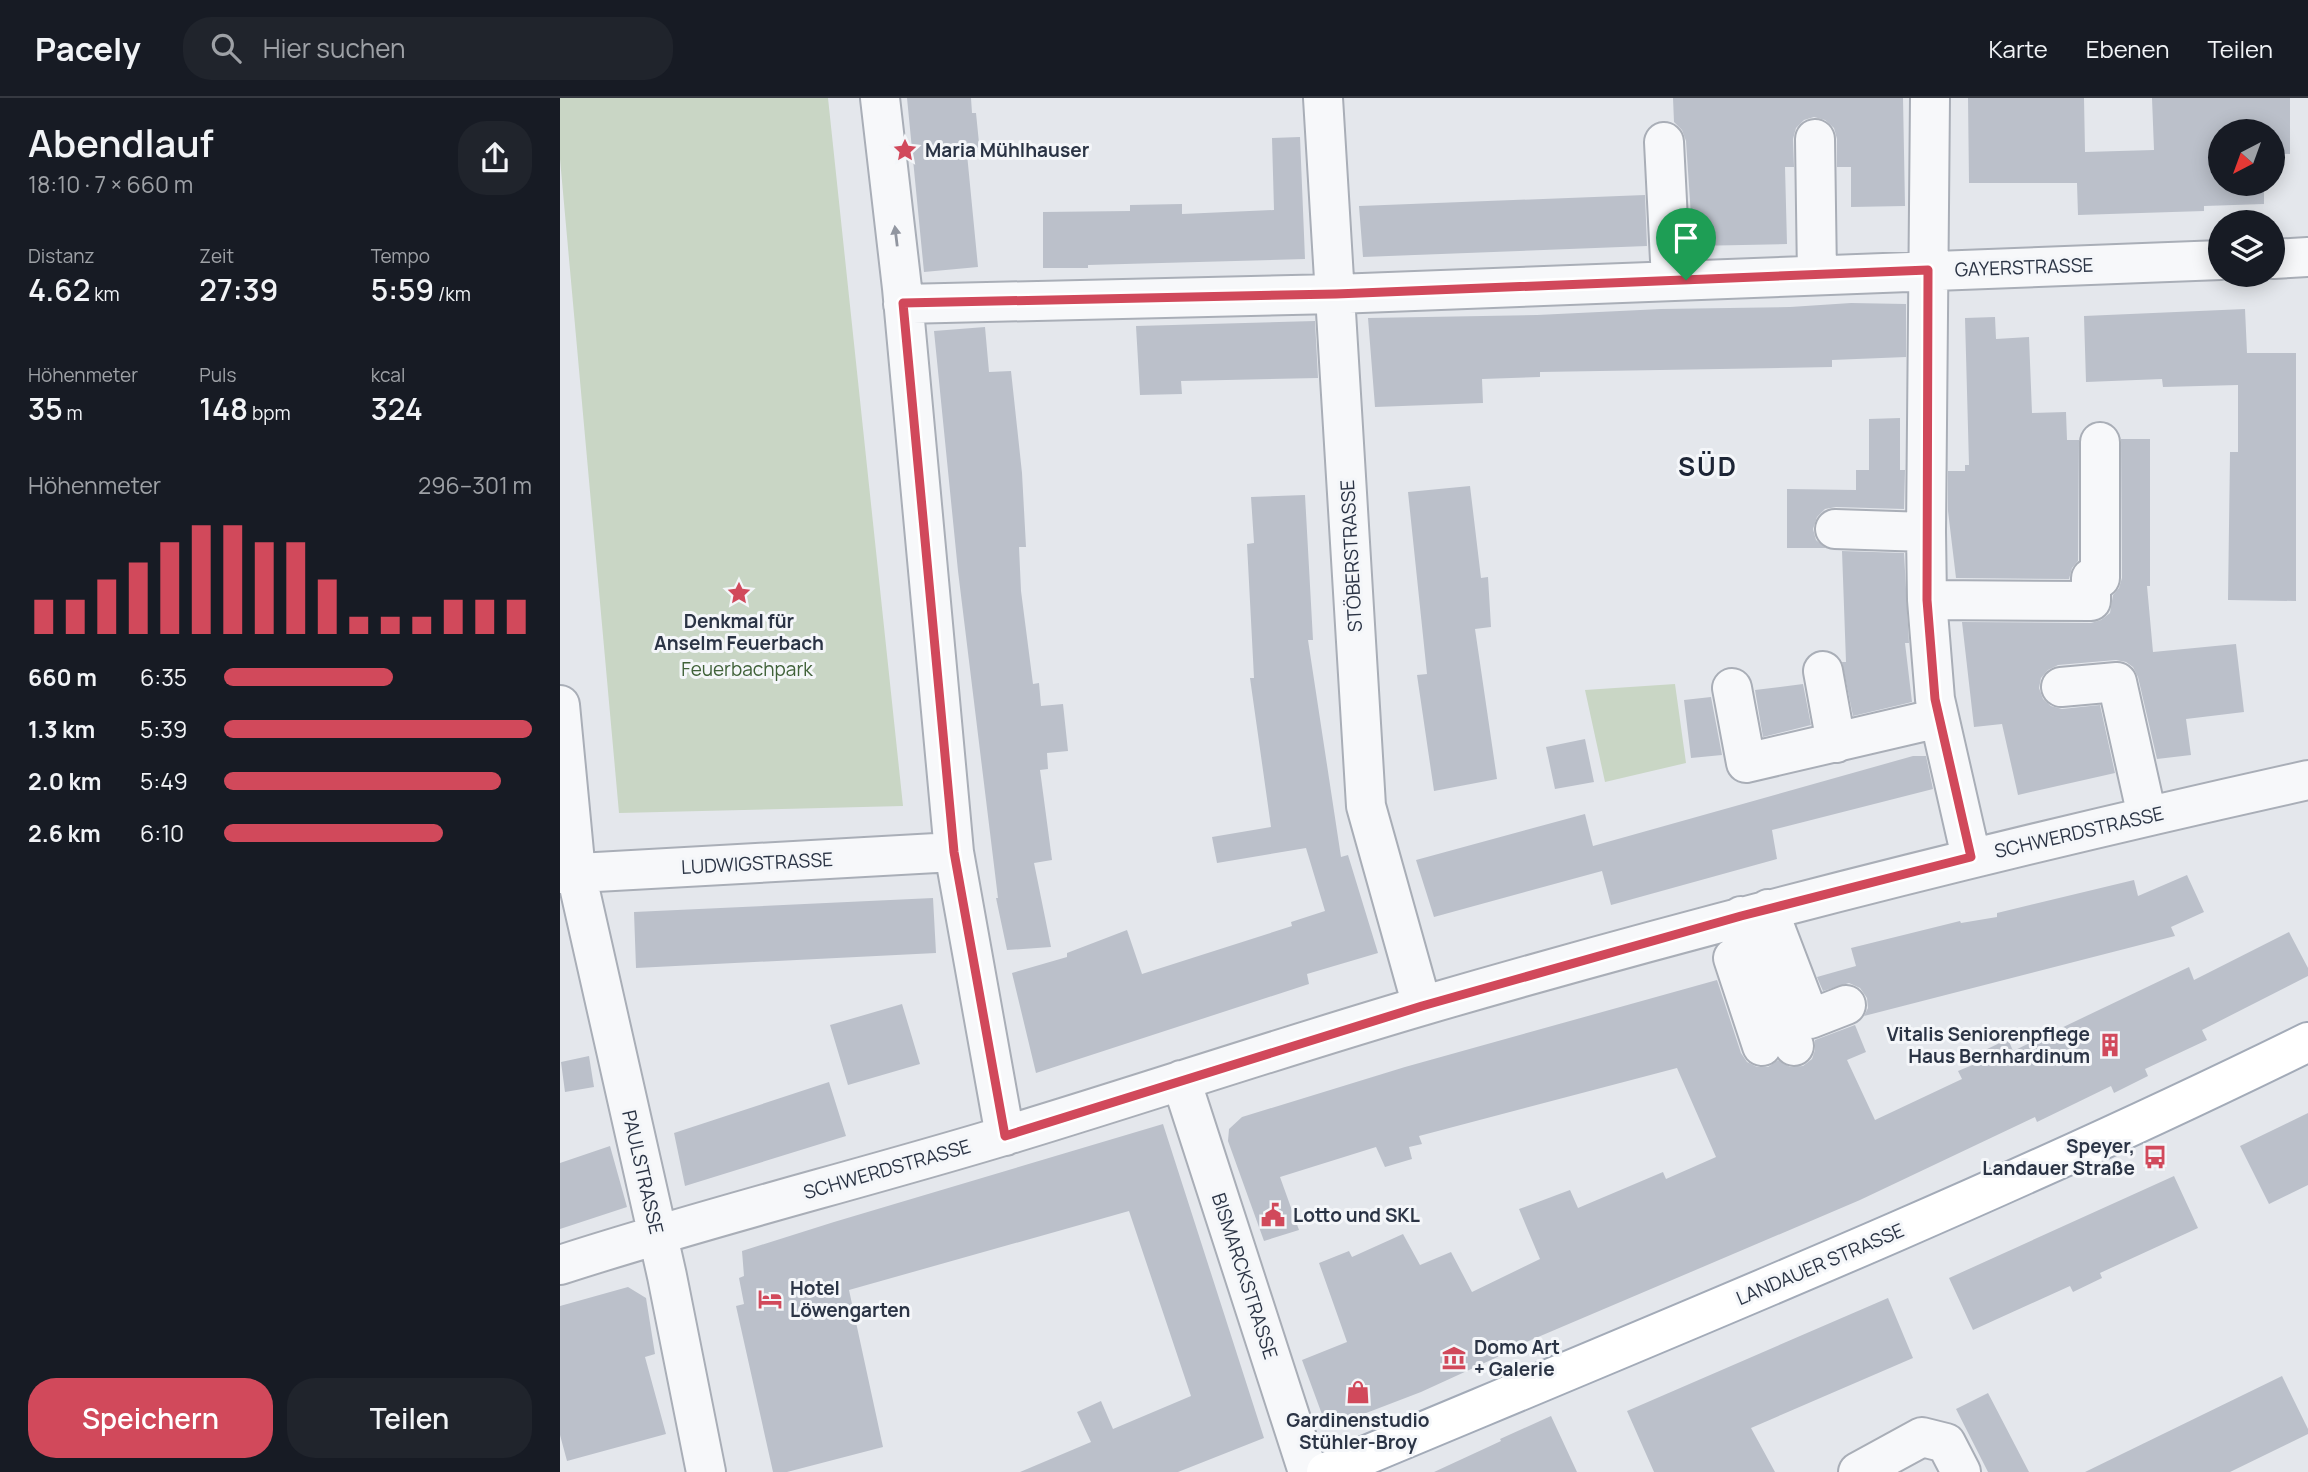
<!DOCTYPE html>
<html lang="de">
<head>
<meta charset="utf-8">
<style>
	body { margin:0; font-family:Manrope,sans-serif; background:#20242c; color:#f1f3f6; height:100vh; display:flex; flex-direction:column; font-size:26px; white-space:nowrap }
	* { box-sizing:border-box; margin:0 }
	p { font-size:23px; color:#9ea1a6 }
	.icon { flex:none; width:38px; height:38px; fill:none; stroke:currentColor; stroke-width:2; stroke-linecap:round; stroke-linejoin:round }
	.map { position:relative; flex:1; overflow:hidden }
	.side { display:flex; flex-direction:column; background:#171b24; width:560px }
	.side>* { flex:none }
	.needle { width:46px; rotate:221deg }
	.fabs { position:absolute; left:1648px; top:21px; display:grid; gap:14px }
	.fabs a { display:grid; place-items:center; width:77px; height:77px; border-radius:50%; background:#171b24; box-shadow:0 4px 18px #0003; font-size:35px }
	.pin { position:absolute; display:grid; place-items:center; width:60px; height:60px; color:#fff; margin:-72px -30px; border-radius:50% 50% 50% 0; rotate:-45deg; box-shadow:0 0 7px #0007 }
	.pin .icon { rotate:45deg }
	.round { display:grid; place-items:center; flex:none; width:74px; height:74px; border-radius:28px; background:#20242c }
	.summary { display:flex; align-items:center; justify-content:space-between; height:119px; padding:0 28px }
	h1 { font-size:38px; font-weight:600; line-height:52px }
	.metrics { display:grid; grid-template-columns:repeat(3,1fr); gap:10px; height:119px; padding:7px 28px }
	.metrics div { display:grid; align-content:center }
	.metrics b { font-size:30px; font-weight:600 }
	.metrics small { font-size:19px; font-weight:400 }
	.metrics p { font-size:19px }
	.chart { height:196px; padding:14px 28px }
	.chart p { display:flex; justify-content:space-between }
	.chart svg { width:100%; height:126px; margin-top:7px; stroke:#d1495b; stroke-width:6 }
	.button { display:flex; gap:14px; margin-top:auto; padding:14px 28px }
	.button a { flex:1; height:80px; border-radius:28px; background:#d1495b; color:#fff; font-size:28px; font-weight:600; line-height:80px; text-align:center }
	.button a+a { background:#20242c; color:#f1f3f6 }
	ul { padding:0 28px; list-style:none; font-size:23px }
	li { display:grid; grid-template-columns:112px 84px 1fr; align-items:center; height:52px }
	li i { height:18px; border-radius:9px; background:#d1495b }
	header { display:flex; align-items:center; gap:42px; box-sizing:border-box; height:98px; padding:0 35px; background:#171b24; border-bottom:2px solid #363941 }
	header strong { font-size:33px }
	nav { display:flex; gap:38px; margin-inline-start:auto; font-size:24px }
	.search { width:490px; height:63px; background:#20242c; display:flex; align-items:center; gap:18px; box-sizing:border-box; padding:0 24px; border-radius:28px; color:#9ea1a6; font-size:26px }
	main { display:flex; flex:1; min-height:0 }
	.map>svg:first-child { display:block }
</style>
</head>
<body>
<header>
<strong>Pacely</strong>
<div class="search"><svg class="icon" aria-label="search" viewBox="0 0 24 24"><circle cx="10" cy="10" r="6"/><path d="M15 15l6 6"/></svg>Hier suchen</div>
<nav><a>Karte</a><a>Ebenen</a><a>Teilen</a></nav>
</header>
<main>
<section class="side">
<div class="summary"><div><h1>Abendlauf</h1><p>18:10 · 7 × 660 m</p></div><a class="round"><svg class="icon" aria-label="share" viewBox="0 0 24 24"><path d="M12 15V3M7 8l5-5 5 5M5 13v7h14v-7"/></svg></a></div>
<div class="metrics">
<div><p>Distanz</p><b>4.62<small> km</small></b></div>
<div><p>Zeit</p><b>27:39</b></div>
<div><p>Tempo</p><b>5:59<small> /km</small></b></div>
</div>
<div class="metrics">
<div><p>Höhenmeter</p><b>35<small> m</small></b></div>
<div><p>Puls</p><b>148<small> bpm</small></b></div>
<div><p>kcal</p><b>324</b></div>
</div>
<div class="chart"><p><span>Höhenmeter</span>296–301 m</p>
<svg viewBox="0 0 160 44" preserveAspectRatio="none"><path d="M5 44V32M15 44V32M25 44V25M35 44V19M45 44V12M55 44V6M65 44V6M75 44V12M85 44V12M95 44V25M105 44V38M115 44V38M125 44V38M135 44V32M145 44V32M155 44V32"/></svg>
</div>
<ul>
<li><b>660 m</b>6:35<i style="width:55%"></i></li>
<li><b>1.3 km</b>5:39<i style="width:100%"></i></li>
<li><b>2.0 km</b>5:49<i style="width:90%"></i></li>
<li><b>2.6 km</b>6:10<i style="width:71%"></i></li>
</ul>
<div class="button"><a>Speichern</a><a>Teilen</a></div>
</section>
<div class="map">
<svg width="1748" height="1374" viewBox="0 0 1748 1374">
	<rect width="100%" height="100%" fill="#e4e7ec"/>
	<path fill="#c9d6c5" d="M0,0h268l75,708 -284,7 -59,-654z
		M1115,586l11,79 -81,19 -20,-92z"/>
	<path fill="#bbc0ca" d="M347,0h64l1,15h4l4,40 -13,1 11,113 -54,5z
		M1113,0h230l2,108 -54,1v-40h-14v-28l-3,-11 -9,-8 -11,-3 -10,3 -8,8 -3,11 1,28h-9l2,77 -94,2 -7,-105 -4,-11 -8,-8z
		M1408,0h116l1,54 69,-2 -2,-52h138v56l-17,-1v-22h-52v53h43v20l-60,2v5l-126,4 -1,-32h-108z
		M740,39l5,122 -217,6v3h-45v-56l87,-1v-6l52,-1v10l92,-4 -2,-72z
		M1085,97l2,51 -284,11 -4,-51z
		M1291,205l55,1v53l-74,3v7l-292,5v5l-58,2 1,24 -108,4 -7,-89 169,-3 124,-6 129,-2z
		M1685,211l2,44h49v248l-68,-1 2,-148h8v-67l-75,2 -1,-8 -76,3 -2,-66z
		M1435,219l1,22 33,-2 3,76 34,-1 1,28h12l-1,121 -6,7 -3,11 -113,-1 -8,-67v-40h17v-6h4l-4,-147z
		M755,223l3,57 -137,3 1,13 -42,1 -4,-69z
		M425,229l4,45 22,-1 11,102 4,74h-7l2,44 12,93 6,-1 2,23 22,-2 5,47 -21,2 1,16 -8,1 12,90 -18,3 17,84 -44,3 -11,-52h2l-40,-327 -24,-240z
		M1340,320v52h5l-1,39 -68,-2 -11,2 -8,8 -4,12 3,11 10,8h-39v-59l69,1v-20h13v-51z
		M1561,341h29v147h-3l6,66 83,-8 8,68 -58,7 5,36 -34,4 -19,-82 -5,-10 -7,-5 -10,-2 -58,5 -10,5 -7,8 -2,10 4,11 8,7 11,3 38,-4 15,68 -97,22 -16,-71 -28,3 -12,-105 129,1 10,-3 9,-7 3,-18 6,-7 3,-10z
		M910,388l11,92 7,-1 3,50 -16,2 22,150 -63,12 -17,-116 10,-1 -19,-182z
		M745,397l8,145h-5l33,217 7,-2 30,98 -71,21 2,10 -273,89 -24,-100 55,-16v-4l60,-23 15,44 150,-48 -1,-4 34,-11 -19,-63 -89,15 -5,-26 59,-10 -21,-149h4l-7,-134 7,-1 -3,-46z
		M1282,453l62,2 5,90h-4l7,59 -59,14 -11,-54h4z
		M1243,586l8,41 -48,12 -8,-47z
		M1151,599l11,58 -31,3 -7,-58z
		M1025,641l9,43 -39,7 -9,-42z
		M1353,658h13l7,33 -161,41 5,29 -166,46 -9,-34 -168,46 -18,-57 169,-46 8,32z
		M1627,777l17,37 -33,15 4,9 -311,80 4,-8 -1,-10 -7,-10 -11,-5 -26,8 -6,-14 39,-11 -5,-18 109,-27 1,2 36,-6v-4l137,-33 4,16z
		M373,800l3,55 -300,15 -2,-56z
		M1729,834l19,36v8l-106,54 5,10 -62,29 3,7 -34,17 -3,-7 -74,36 -2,-5 -175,83 -357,152 1,2 -83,38 -94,36 -25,-68 45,-18 -28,-79 30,-12 3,6 51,-23 17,31 31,-13 21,40 68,-33 -21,-50 51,-19 8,18 85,-36 3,7 50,-22 -39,-89 -258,68 3,8 -13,3 3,12 -27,8 -9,-20 -96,30 19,53 -35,11 -36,-100 1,-12 13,-12 163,-50 312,-87 24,73 6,9 10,5h11l10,-7 12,7 13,-1 9,-7 3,-9v-10l40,-15 11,27 -19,8 28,60 87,-41 -4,-8 29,-12 -4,-8 25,-12 5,12 176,-84 5,13z
		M342,906l18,60 -72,21 -18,-60z
		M29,958l5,31 -29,5 -4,-30z
		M269,984l17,54 -161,50 -11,-53z
		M1748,1015v72l-39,19 -29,-58z
		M603,1026l101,314 -86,34h-158l71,-30 -14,-30 24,-11 12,28 78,-33 -62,-185 -280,79 34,157 -96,25h-14l-37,-166 8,-2 -5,-26 5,-2 -2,-25 92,-29z
		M50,1048l17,61 -67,22v-66z
		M1614,1078l24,52 -98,45 2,5 -29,14 -3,-6 -97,44 -24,-52z
		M68,1189l18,11 9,56 -10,3 21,77 -99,27 -7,-26v-129z
		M1328,1200l25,60 -162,70 24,44h-121l-27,-61z
		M1722,1278l26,53v5l-78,38h-145z
		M1428,1295l41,79h-41l-32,-63z
		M991,1318l26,56h-143l67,-31 -1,-2z"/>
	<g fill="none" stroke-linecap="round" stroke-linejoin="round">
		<g stroke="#a9aeb7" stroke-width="42">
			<path id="minor" d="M320,0l22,190 52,564 51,284
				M763,0l43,708 56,200
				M1370,0l-4,434 1,68 8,99 36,158
				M1255,41l2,136
				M1104,44l7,138
				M1713,161l35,-2
				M343,206l433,-10 885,-34
				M1275,431l91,3
				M1367,502l164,1v-23h9v-136
				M1263,573l13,72
				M1501,589l56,-5 30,134
				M1172,590l14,75 193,-45
				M0,607l16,168 91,403 39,196
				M0,776l394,-22
				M1208,811l42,110 36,-14
				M1181,818l53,130
				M1173,860l29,88
				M621,982l127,392
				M0,1167c148,-48 298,-85 447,-130 139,-42 278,-89 418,-130 292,-85 586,-159 883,-225
				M1298,1374l64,-35 24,6 15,29"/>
		</g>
		<g stroke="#a3abb8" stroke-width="42">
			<path id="major" d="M766,1374c329,-138 661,-272 982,-430"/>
		</g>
		<use href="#minor" stroke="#f7f8fa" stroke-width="38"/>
		<use href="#major" stroke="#fff" stroke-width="38"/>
	</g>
	<defs><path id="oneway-solid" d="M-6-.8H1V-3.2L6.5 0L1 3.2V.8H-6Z" transform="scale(1.75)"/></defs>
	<use fill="#9196a0" href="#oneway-solid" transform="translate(336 138) rotate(-97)"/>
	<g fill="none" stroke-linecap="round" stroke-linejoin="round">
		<g stroke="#fff" stroke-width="14">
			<path id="route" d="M1368,172l-1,330 8,99 36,158 -230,59 -319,90 -417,130 -51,-284 -51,-549 433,-9z"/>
		</g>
		<use href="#route" stroke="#d1495b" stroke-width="9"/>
	</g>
	<defs>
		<g id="sight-bare" transform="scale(1.89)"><path d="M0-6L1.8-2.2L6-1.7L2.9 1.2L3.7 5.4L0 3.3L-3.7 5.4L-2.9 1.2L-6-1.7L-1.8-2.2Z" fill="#d1495b" stroke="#f4f6f9" stroke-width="2.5" paint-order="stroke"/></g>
		<g id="building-bare" transform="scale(1.89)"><path d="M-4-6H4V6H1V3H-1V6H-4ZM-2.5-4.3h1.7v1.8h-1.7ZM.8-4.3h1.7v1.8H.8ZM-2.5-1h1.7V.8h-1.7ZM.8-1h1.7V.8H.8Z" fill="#d1495b" stroke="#f4f6f9" stroke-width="2.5" paint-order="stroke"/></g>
		<g id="bus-bare" transform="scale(1.89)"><path d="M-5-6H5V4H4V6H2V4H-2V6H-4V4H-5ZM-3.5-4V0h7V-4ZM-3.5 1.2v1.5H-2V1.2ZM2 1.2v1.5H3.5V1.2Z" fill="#d1495b" stroke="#f4f6f9" stroke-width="2.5" paint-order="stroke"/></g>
		<g id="civic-bare" transform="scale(1.89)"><path d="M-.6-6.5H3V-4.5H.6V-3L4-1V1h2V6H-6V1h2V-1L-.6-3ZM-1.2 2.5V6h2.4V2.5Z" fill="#d1495b" stroke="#f4f6f9" stroke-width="2.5" paint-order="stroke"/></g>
		<g id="hotel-bare" transform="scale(1.89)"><path d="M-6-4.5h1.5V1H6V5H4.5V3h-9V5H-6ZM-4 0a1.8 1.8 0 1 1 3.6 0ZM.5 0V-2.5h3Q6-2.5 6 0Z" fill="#d1495b" stroke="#f4f6f9" stroke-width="2.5" paint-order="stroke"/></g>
		<g id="museum-bare" transform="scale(1.89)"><path d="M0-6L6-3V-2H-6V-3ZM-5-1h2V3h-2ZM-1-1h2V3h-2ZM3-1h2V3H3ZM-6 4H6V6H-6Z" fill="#d1495b" stroke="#f4f6f9" stroke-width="2.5" paint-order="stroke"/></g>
		<g id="shop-bare" transform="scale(1.89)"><path d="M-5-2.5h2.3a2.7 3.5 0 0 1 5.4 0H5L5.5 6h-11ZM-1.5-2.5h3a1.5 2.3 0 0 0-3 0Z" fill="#d1495b" stroke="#f4f6f9" stroke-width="2.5" paint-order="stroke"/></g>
	</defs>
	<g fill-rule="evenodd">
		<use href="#sight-bare" x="345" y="52"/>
		<use href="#sight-bare" x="179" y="495"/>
		<use href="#building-bare" x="1550" y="947"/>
		<use href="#bus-bare" x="1595" y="1059"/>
		<use href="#civic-bare" x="713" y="1117"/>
		<use href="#hotel-bare" x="210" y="1201"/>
		<use href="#museum-bare" x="894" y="1260"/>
		<use href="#shop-bare" x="798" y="1294"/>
	</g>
	<g text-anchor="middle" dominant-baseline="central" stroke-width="6" stroke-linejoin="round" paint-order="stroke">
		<g font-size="19" font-weight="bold" fill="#2b3445" stroke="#f4f6f9" text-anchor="start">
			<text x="365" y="52">Maria Mühlhauser</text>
			<text x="179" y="523" text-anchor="middle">Denkmal für<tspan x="179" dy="22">Anselm Feuerbach</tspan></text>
			<text x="1530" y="936" text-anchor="end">Vitalis Seniorenpflege<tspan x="1530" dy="22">Haus Bernhardinum</tspan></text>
			<text x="1575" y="1048" text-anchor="end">Speyer,<tspan x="1575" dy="22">Landauer Straße</tspan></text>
			<text x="733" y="1117">Lotto und SKL</text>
			<text x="230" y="1190">Hotel<tspan x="230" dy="22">Löwengarten</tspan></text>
			<text x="914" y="1249">Domo Art<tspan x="914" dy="22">+ Galerie</tspan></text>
			<text x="798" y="1322" text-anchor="middle">Gardinenstudio<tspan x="798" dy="22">Stühler-Broy</tspan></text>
		</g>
		<g font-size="19" fill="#2b3445" stroke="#f4f6f9">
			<text transform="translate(1464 169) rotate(-2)">GAYERSTRASSE</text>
			<text transform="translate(791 458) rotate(-93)">STÖBERSTRASSE</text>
			<text transform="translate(1519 734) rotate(-13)">SCHWERDSTRASSE</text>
			<text transform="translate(197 765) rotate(-3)">LUDWIGSTRASSE</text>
			<text transform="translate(327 1071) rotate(-16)">SCHWERDSTRASSE</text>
			<text transform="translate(83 1074) rotate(77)">PAULSTRASSE</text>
			<text transform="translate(1260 1166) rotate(-23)">LANDAUER STRASSE</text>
			<text transform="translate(685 1178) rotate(72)">BISMARCKSTRASSE</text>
		</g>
		<g font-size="19" fill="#3f6138" stroke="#f4f6f9">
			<text x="187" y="571">Feuerbachpark</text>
		</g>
		<g font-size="26" font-weight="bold" letter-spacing="2" fill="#1d2536" stroke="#f4f6f9">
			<text x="1148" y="368">SÜD</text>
		</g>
	</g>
</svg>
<div class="fabs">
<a><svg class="needle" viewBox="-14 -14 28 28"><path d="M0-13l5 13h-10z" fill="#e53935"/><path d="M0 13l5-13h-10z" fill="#9ea1a6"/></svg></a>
<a><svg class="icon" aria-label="layers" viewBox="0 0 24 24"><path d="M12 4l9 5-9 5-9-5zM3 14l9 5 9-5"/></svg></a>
</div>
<div class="pin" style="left:1126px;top:182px;background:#1e9e55"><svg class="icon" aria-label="arrive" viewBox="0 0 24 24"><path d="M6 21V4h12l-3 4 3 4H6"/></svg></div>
</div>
</main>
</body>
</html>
